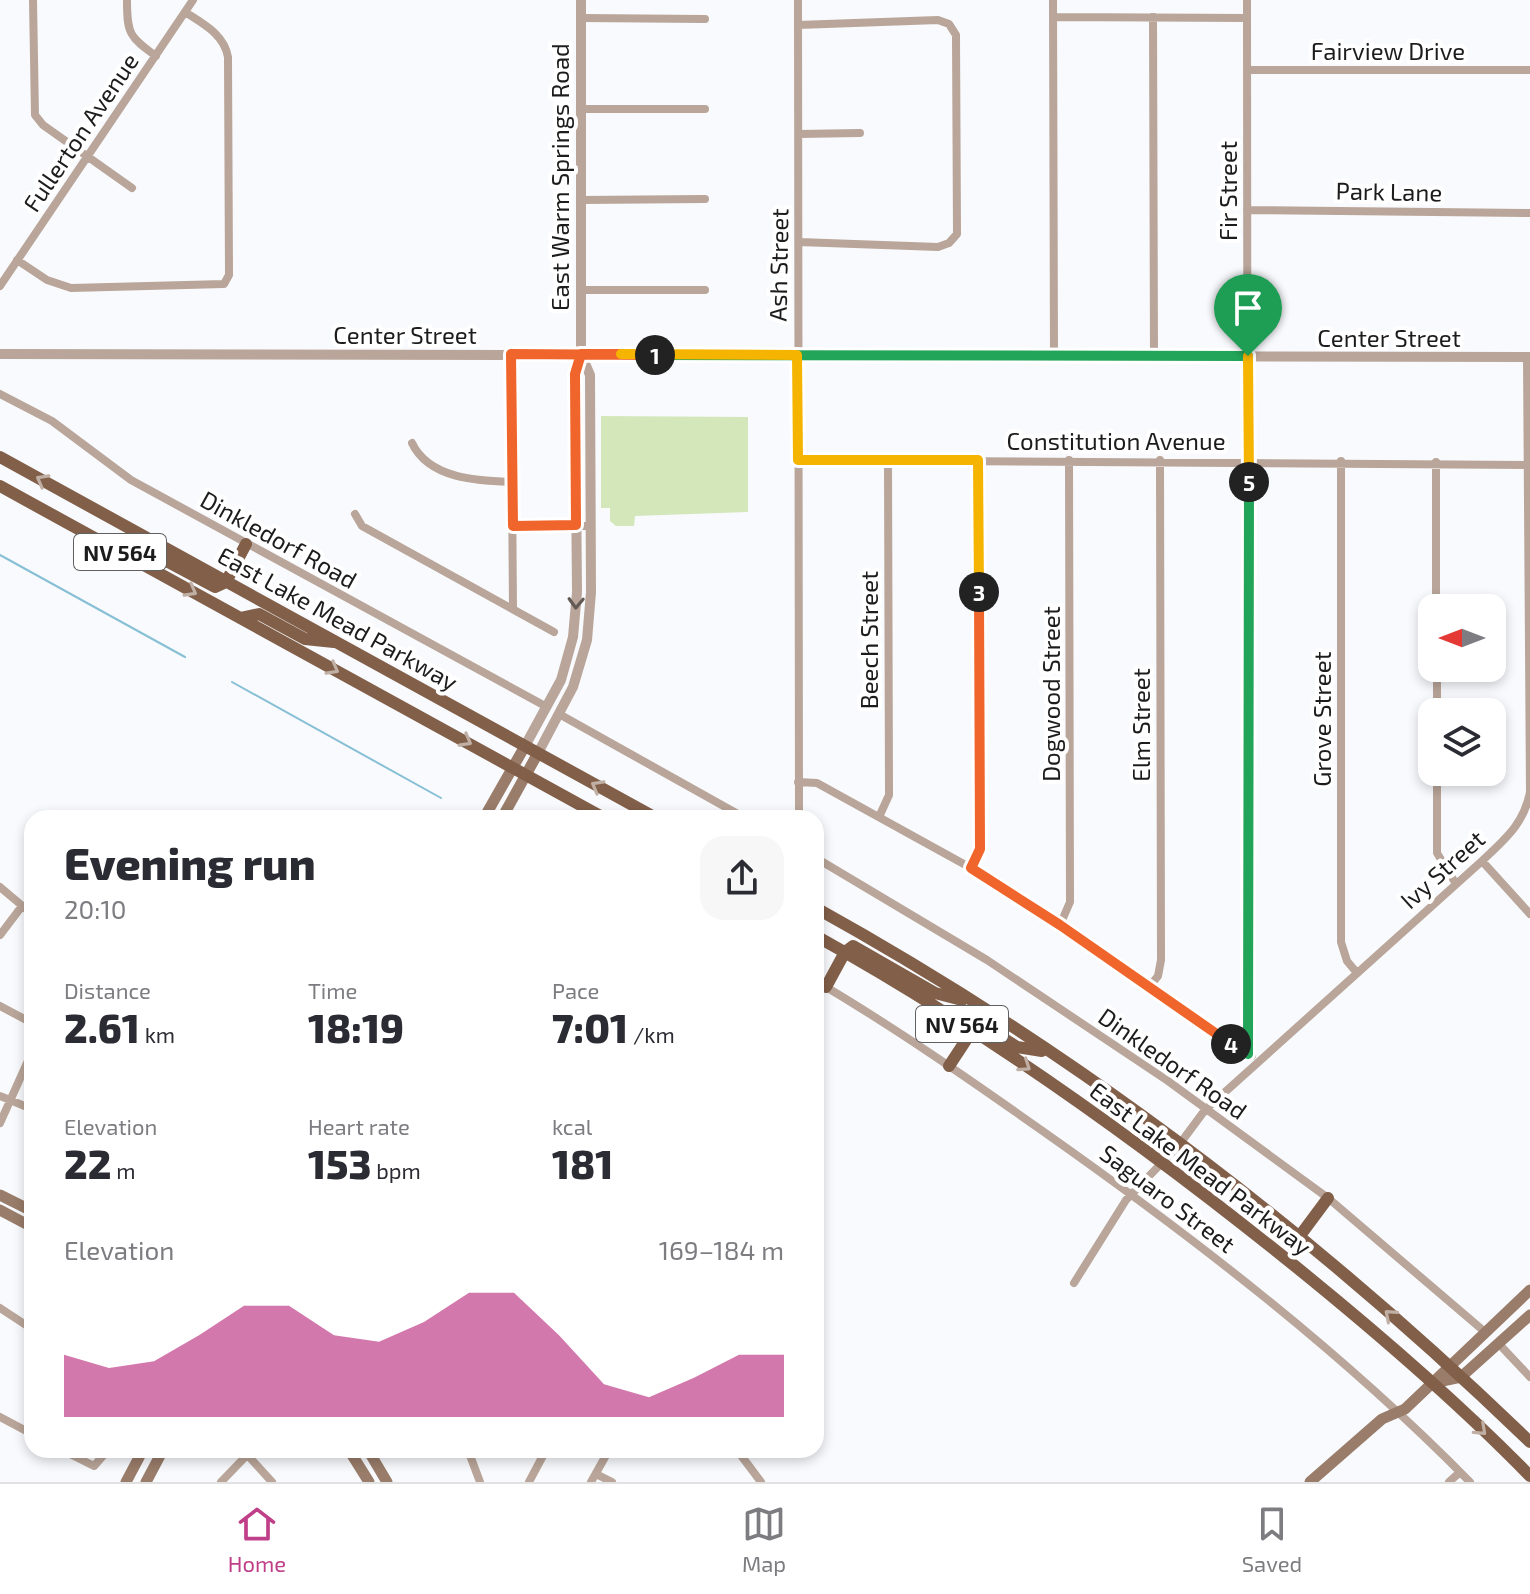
<!DOCTYPE html>
<html lang="en">
<head>
<meta charset="utf-8">
<style>
	body { margin:0; font-family:"Exo 2",sans-serif; background:#f7f7f7; color:#2b2b33; height:100vh; display:flex; flex-direction:column; font-size:30px; white-space:nowrap }
	* { box-sizing:border-box; margin:0 }
	p { font-size:26px; color:#7c7c81 }
	.icon { flex:none; width:44px; height:44px; fill:none; stroke:currentColor; stroke-width:2; stroke-linecap:round; stroke-linejoin:round }
	.map { position:relative; flex:1; overflow:hidden }
	.side { position:absolute; left:24px; top:810px; width:800px; height:648px; display:flex; flex-direction:column; background:#fff; border-radius:24px; box-shadow:0 4px 12px #0003 }
	.side>* { flex:none }
	.needle { width:52px; rotate:270deg }
	.fabs { position:absolute; left:1418px; top:594px; display:grid; gap:16px }
	.fabs a { display:grid; place-items:center; width:88px; height:88px; border-radius:16px; background:#fff; box-shadow:0 4px 12px #0003; font-size:40px }
	.pin { position:absolute; display:grid; place-items:center; width:68px; height:68px; color:#fff; margin:-82px -34px; border-radius:50% 50% 50% 0; rotate:-45deg; box-shadow:0 0 8px #0007 }
	.pin .icon { rotate:45deg }
	.km { position:absolute; width:40px; height:40px; margin:-20px; border-radius:50%; background:#222; color:#fff; font-size:22px; line-height:40px; text-align:center }
	.round { display:grid; place-items:center; flex:none; width:84px; height:84px; border-radius:24px; background:#f7f7f7 }
	.summary { display:flex; align-items:center; justify-content:space-between; height:136px; padding:0 40px }
	h1 { font-size:44px; font-weight:800; line-height:60px }
	.metrics { display:grid; grid-template-columns:repeat(3,1fr); gap:12px; height:136px; padding:8px 40px }
	.metrics div { display:grid; align-content:center }
	.metrics b { font-size:40px; font-weight:800 }
	.metrics small { font-size:22px; font-weight:400 }
	.metrics p { font-size:22px }
	.chart { height:224px; padding:16px 40px }
	.chart p { display:flex; justify-content:space-between }
	.chart svg { width:100%; height:144px; margin-top:8px; fill:#c03f89; opacity:.7 }
	.tab-bar { display:flex; justify-content:space-around; align-items:center; height:112px; border-top:2px solid #e1e1e2; background:#fff; font-size:22px; color:#7c7c81 }
	.tab-bar a { display:grid; justify-items:center; gap:4px }
	.tab-bar .current { color:#c03f89 }
	.map>svg:first-child { display:block }
</style>
</head>
<body>
<div class="map">
<svg width="1530" height="1482" viewBox="0 0 1530 1482">
	<rect width="100%" height="100%" fill="#f8fafd"/>
	<path fill="#d4e7bb" d="M601,416l147,1v95l-113,4 -1,10h-18l-6,-5v-13h-9z"/>
	<g fill="none" stroke-linecap="round" stroke-linejoin="round">
		<path stroke="#87bfd5" stroke-width="2" d="M0,555l185,102
			M232,682l209,116"/>
		<path stroke="#b9a599" stroke-width="8" d="M33,0l2,115 8,10 89,63
			M127,0c0,33 2,37 29,56
			M798,0l1,818
			M1053,0l1,356
			M1247,0l1,1054
			M1053,17l194,1
			M1153,17l1,339
			M581,18l124,1
			M798,25l140,-5 11,4 7,11 1,199 -8,9 -11,4 -139,-5
			M1247,70h283
			M581,109h124
			M799,134l61,-1
			M581,200l124,-1
			M1247,210l283,3
			M17,260l30,20 24,8 153,-4 5,-9 -1,-218c-4,-23 -25,-33 -43,-45
			M0,286l193,-286
			M581,290h124
			M511,354l2,255
			M0,394l52,27 79,59 416,227
			M412,443c17,36 66,38 101,39
			M798,460l732,5
			M1341,461v481l6,19 10,12
			M1436,462v146
			M355,514l7,12 192,106
			M513,526h78
			M1437,668v44
			M559,714l186,104
			M1437,772v81l19,31
			M798,782l19,1 154,85 281,188
			M879,817l10,-22 -1,-335
			M816,858l171,102 181,121 160,117 157,134
			M1482,861l48,53
			M971,868l9,-19 -2,-389
			M0,887l32,27
			M1060,925l10,-23 -1,-442
			M0,935l22,-29
			M816,981c78,46 153,98 228,151 149,105 297,219 426,350
			M1149,987l9,-11 3,-16 -1,-500
			M0,1006l32,17
			M0,1096l32,13
			M0,1123l32,-71
			M1074,1283l52,-83 53,-55 26,-35 277,-249c23,-22 42,-37 48,-69l-3,-435
			M0,1308l32,21
			M1499,1344l31,33
			M0,1417l32,17
			M62,1450l32,16 14,-16
			M243,1450l29,32
			M468,1450l12,32
			M737,1450l24,32
			M596,1474l16,8
			M221,1482l27,-28
			M529,1482l17,-32
			M591,1482l18,-32
			M1449,1482l11,-10"/>
		<path stroke="#b9a599" stroke-width="10" d="M0,354l1530,3
			M525,746l36,-66 12,-43 4,-45 -2,-218 6,-20v-354
			M538,753l35,-66 14,-47 4,-48 -1,-217 -9,-21"/>
		<path stroke="#997c6a" stroke-width="11" d="M484,818l41,-72
			M502,818l36,-65
			M0,1195l32,16
			M0,1210l32,17
			M1433,1383l28,-6 69,-62
			M349,1450l20,32
			M368,1450l19,32
			M126,1482l17,-32
			M146,1482l17,-32
			M1310,1482l72,-63 23,-10 125,-119"/>
		<path stroke="#825f49" stroke-width="12" d="M0,457l656,361
			M0,486l604,332
			M126,552l31,4 58,31 11,-5 20,-38
			M240,618l19,-4 46,25 29,3
			M816,908c260,144 501,328 714,534
			M816,936c168,93 325,206 474,326 83,67 165,137 240,214
			M826,987l19,-35 8,-6 82,47 27,7
			M949,1066l23,-35 10,-6 35,22 25,4
			M1299,1237l29,-39"/>
	</g>
	<defs><path id="oneway-chevron" d="M-2-3.5L2.5 0L-2 3.5" fill="none" stroke-width="1.6" stroke-linecap="round" stroke-linejoin="round" transform="scale(2)"/></defs>
	<g stroke="#c0afa4">
		<use href="#oneway-chevron" transform="translate(42 480) rotate(-151)"/>
		<use href="#oneway-chevron" transform="translate(191 591) rotate(29)"/>
		<use href="#oneway-chevron" transform="translate(333 669) rotate(29)"/>
		<use href="#oneway-chevron" transform="translate(466 741) rotate(29)"/>
		<use href="#oneway-chevron" transform="translate(597 786) rotate(-151)"/>
		<use href="#oneway-chevron" transform="translate(1025 1066) rotate(34)"/>
		<use href="#oneway-chevron" transform="translate(1390 1315) rotate(-139)"/>
		<use href="#oneway-chevron" transform="translate(1481 1430) rotate(43)"/>
	</g>
	<use stroke="#635a55" href="#oneway-chevron" transform="translate(576 603) rotate(92)"/>
	<g fill="none" stroke-linecap="round" stroke-linejoin="round">
		<g stroke="#fff" stroke-width="16">
			<path id="split-1" d="M655,355l593,1"/>
		</g>
		<g stroke="#fff" stroke-width="16">
			<path id="split-2" d="M621,354h-40l-6,20 1,151 -63,1 -2,-172 144,1"/>
		</g>
		<g stroke="#fff" stroke-width="16">
			<path id="split-3" d="M621,354l176,1 1,105h180l1,132"/>
		</g>
		<g stroke="#fff" stroke-width="16">
			<path id="split-4" d="M979,592l1,257 -9,19 89,57 171,119"/>
		</g>
		<g stroke="#fff" stroke-width="16">
			<path id="split-5" d="M1231,1044l17,10 1,-572"/>
		</g>
		<g stroke="#fff" stroke-width="16">
			<path id="split-6" d="M1248,356l1,126"/>
		</g>
		<use href="#split-1" stroke="#22a559" stroke-width="10"/>
		<use href="#split-2" stroke="#f0652b" stroke-width="10"/>
		<use href="#split-3" stroke="#f5b400" stroke-width="10"/>
		<use href="#split-4" stroke="#f0652b" stroke-width="10"/>
		<use href="#split-5" stroke="#22a559" stroke-width="10"/>
		<use href="#split-6" stroke="#f5b400" stroke-width="10"/>
	</g>
	<g text-anchor="middle" dominant-baseline="central" stroke-width="8" stroke-linejoin="round" paint-order="stroke">
		<g fill="#fff" stroke="#606061" stroke-width="2">
			<rect x="74" y="534" width="92" height="36" rx="6"/>
			<rect x="916" y="1006" width="92" height="36" rx="6"/>
		</g>
		<g font-size="22" font-weight="bold" fill="#1c1c1d">
			<text x="120" y="552">NV 564</text>
			<text x="962" y="1024">NV 564</text>
		</g>
		<g font-size="24" fill="#1c1c1d" stroke="#fff">
			<text x="1388" y="50">Fairview Drive</text>
			<text transform="translate(80 132) rotate(-56)">Fullerton Avenue</text>
			<text transform="translate(559 177) rotate(-90)">East Warm Springs Road</text>
			<text transform="translate(1227 191) rotate(-90)">Fir Street</text>
			<text transform="translate(1389 191) rotate(1)">Park Lane</text>
			<text transform="translate(778 265) rotate(-89)">Ash Street</text>
			<text x="405" y="334">Center Street</text>
			<text x="1389" y="337">Center Street</text>
			<text x="1116" y="440">Constitution Avenue</text>
			<text transform="translate(279 539) rotate(29)">Dinkledorf Road</text>
			<text transform="translate(338 618) rotate(29)">East Lake Mead Parkway</text>
			<text transform="translate(868 640) rotate(-90)">Beech Street</text>
			<text transform="translate(1050 694) rotate(-90)">Dogwood Street</text>
			<text transform="translate(1321 719) rotate(-90)">Grove Street</text>
			<text transform="translate(1140 725) rotate(-90)">Elm Street</text>
			<text transform="translate(1442 869) rotate(-42)">Ivy Street</text>
			<text transform="translate(1173 1063) rotate(35)">Dinkledorf Road</text>
			<text transform="translate(1201 1168) rotate(37)">East Lake Mead Parkway</text>
			<text transform="translate(1168 1198) rotate(37)">Saguaro Street</text>
		</g>
	</g>
</svg>
<div class="fabs">
<a><svg class="needle" viewBox="-14 -14 28 28"><path d="M0-13l5 13h-10z" fill="#e53935"/><path d="M0 13l5-13h-10z" fill="#7c7c81"/></svg></a>
<a><svg class="icon" aria-label="layers" viewBox="0 0 24 24"><path d="M12 4l9 5-9 5-9-5zM3 14l9 5 9-5"/></svg></a>
</div>
<div class="pin" style="left:1248px;top:356px;background:#1e9e55"><svg class="icon" aria-label="arrive" viewBox="0 0 24 24"><path d="M6 21V4h12l-3 4 3 4H6"/></svg></div>
<b class="km" style="left:655px;top:355px">1</b>
<b class="km" style="left:979px;top:592px">3</b>
<b class="km" style="left:1231px;top:1044px">4</b>
<b class="km" style="left:1249px;top:482px">5</b>
<section class="side">
<div class="summary"><div><h1>Evening run</h1><p>20:10</p></div><a class="round"><svg class="icon" aria-label="share" viewBox="0 0 24 24"><path d="M12 15V3M7 8l5-5 5 5M5 13v7h14v-7"/></svg></a></div>
<div class="metrics">
<div><p>Distance</p><b>2.61<small> km</small></b></div>
<div><p>Time</p><b>18:19</b></div>
<div><p>Pace</p><b>7:01<small> /km</small></b></div>
</div>
<div class="metrics">
<div><p>Elevation</p><b>22<small> m</small></b></div>
<div><p>Heart rate</p><b>153<small> bpm</small></b></div>
<div><p>kcal</p><b>181</b></div>
</div>
<div class="chart"><p><span>Elevation</span>169–184 m</p>
<svg viewBox="0 0 160 44" preserveAspectRatio="none"><path d="M0 44V25L10 29L20 27L30 19L40 10L50 10L60 19L70 21L80 15L90 6L100 6L110 19L120 34L130 38L140 32L150 25L160 25V44z"/></svg>
</div>
</section>
</div>
<nav class="tab-bar">
<a class="current"><svg class="icon" aria-label="home" viewBox="0 0 24 24"><path d="M3 11l9-7 9 7M6 9v11h12V9"/></svg>Home</a>
<a><svg class="icon" aria-label="map" viewBox="0 0 24 24"><path d="M3 6l6-2 6 2 6-2v14l-6 2-6-2-6 2zM9 4v14M15 6v14"/></svg>Map</a>
<a><svg class="icon" aria-label="saved" viewBox="0 0 24 24"><path d="M7 4h10v16l-5-4-5 4z"/></svg>Saved</a>
</nav>
</body>
</html>
